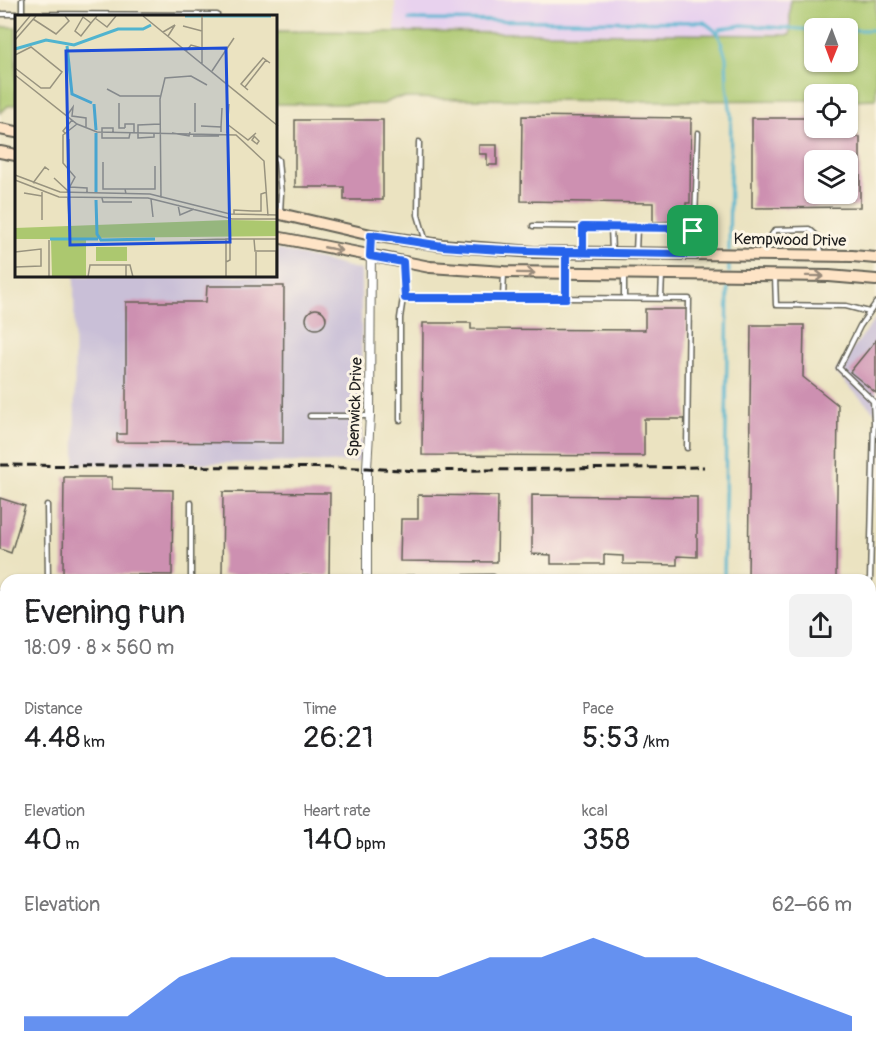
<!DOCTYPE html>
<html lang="en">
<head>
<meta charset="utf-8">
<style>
	body { margin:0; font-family:Pangolin,sans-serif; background:#f2f2f2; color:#202124; height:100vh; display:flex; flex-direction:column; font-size:22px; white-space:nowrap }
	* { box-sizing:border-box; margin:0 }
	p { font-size:20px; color:#757577 }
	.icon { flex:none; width:33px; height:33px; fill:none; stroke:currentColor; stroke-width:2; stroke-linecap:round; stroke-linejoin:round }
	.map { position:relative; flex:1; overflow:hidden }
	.panel { position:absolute; left:0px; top:574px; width:876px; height:488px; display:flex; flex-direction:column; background:#fff; border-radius:18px 18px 0 0; box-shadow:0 2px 4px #0004 }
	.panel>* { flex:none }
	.needle { width:39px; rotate:181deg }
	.fabs { position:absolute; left:804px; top:18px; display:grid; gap:12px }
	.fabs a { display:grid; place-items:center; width:54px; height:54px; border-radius:9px; background:#fff; box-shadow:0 2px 4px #0004; font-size:30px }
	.pin { position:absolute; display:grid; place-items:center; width:51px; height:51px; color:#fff; margin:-26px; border-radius:12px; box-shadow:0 3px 9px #0006 }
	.round { display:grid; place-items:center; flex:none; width:63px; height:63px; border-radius:9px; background:#f2f2f2 }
	.summary { display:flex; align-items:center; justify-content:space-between; height:102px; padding:0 24px }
	h1 { font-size:33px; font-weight:600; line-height:45px }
	.stats { display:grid; grid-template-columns:repeat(3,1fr); gap:9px; height:102px; padding:6px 24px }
	.stats div { display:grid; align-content:center }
	.stats b { font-size:30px; font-weight:600 }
	.stats small { font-size:16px; font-weight:400 }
	.stats p { font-size:16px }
	.chart { height:168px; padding:12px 24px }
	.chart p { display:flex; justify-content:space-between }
	.chart svg { width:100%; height:108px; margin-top:6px; fill:#2563eb; opacity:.7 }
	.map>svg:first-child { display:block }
</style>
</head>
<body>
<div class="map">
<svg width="876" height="1061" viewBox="0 0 876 1061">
	<rect width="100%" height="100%" fill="#fcf5e5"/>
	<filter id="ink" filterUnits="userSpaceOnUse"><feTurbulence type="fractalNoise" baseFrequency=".0167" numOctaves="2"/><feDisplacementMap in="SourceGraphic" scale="12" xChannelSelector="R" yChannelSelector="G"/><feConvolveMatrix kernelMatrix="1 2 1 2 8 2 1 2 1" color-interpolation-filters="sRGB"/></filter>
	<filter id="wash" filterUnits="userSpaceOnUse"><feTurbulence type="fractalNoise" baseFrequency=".008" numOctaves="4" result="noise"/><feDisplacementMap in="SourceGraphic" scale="24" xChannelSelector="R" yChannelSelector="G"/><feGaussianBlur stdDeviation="1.35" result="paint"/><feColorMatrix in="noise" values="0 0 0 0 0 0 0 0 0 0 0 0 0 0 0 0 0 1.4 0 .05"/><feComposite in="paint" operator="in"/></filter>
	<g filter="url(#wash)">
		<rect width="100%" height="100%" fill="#ebe3c1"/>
		<path fill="#e8d2ee" d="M395,0h395v35l-395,-4z"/>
		<path fill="#c9bfd7" d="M276,249l85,21 1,192 -287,2 -1,-188h202z
			M876,318v96l-41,-42z
			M876,597v93l-6,-5v-87z
			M329,1056h518v5h-513z"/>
		<path fill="#acc86f" stroke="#647246" stroke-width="1.5" fill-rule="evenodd" d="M790,0h86v99l-28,1v-6h-34v6l-193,1 -225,-3 -13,6h-107v-73l514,4zM814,28h34v34h-34z
			M0,27h16v78l-8,1 -8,7z"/>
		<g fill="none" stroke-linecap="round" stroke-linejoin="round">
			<path stroke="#50b4cf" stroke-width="3" d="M409,20l295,2 14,11 8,24 1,28 4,30 -2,136
				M848,30h28
				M718,33l2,-4 22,-4 72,5
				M729,272v-14
				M724,580l4,-301
				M869,1056l1,5"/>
		</g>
		<g id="blocks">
			<path fill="#cd90b1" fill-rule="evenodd" d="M522,116l169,2 -1,85h-4v18l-33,1v-19l-132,-2z
				M752,118h62v10h34v7h-10v2h22v70l-108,1zM814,160h34v34h-34z
				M295,120h88v80h-39v-13h-49z
				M479,145h18v20h-10v-11h-8z
				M207,286h77l-1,157 -166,-1v-8h9v-132h80z
				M645,309h42l-1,110h-42v37l-222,-1 1,-132h48v6l174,1z
				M306 319a10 10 0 1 1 20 0a10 10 0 1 1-20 0Z
				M751,325h53l-1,52 35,28 -2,175h-88z
				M876,340v53l-26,-21z
				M64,477h48v12l61,1 -1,85 -109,-1z
				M223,492l107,1 -1,83 -107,-1z
				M418,495l80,1 -1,66 -97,-1 1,-42h17z
				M532,495l165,2v60l-20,-1v9l-54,-1v-8l-19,-1v9h-53v-9l-19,-1z
				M0,498l25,8 -14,47 -11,-4z
				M0,918l6,5v43l-6,7z"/>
		</g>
	</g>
	<g filter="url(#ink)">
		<use href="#blocks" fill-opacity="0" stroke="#646256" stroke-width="1.5"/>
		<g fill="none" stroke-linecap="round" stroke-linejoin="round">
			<g stroke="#646256" stroke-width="7">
				<path id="service" d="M0,14h22v-14
					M22,14l195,1
					M419,142l-1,73 8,27
					M276,158l2,2 3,34 -1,19
					M533,226l155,2 5,3 2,22
					M583,227v24
					M611,227l1,25
					M693,230l2,-9 3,-88
					M636,252l1,-24
					M767,252l4,-16 4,-6 34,-1 8,7 5,19
					M403,263l2,35
					M624,275v23
					M775,277l1,28 70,1 23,6
					M503,298l1,-26
					M565,298l124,1 -2,149
					M661,298l1,-23
					M876,303l-16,23 -21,42 37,36
					M310,416h59
					M400,420v-102l3,-20h162l1,-24
					M47,505l1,75
					M870,579l4,-157 -1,-21
					M191,580v-77
					M211,580h9
					M407,580v-2l86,-1v3
					M538,580h145
					M5,597l-1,15 2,37
					M870,611l6,-2
					M870,659l6,-7
					M0,715l6,-32
					M870,717l6,4
					M0,1052l6,-9
					M181,1056l6,5
					M151,1061l5,-5
					M214,1061l4,-5"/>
			</g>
			<g stroke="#646256" stroke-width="10">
				<path id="minor" d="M367,580v-112l3,-52 1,-181
					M0,595l6,1
					M870,697l6,4"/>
			</g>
			<g stroke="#646256" stroke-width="12">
				<path id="tertiary" d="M131,1061v-5"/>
			</g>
			<g stroke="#646256" stroke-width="14">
				<path id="secondary" d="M0,129l16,3
					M0,152l16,3
					M276,213l95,22 70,10 92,7 319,4 24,2
					M276,237l154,30 74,5 325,4 47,4
					M0,861l6,5
					M229,1056l6,5"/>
			</g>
			<use href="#service" stroke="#fff" stroke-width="4"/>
			<use href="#minor" stroke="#fff" stroke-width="8"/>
			<use href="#tertiary" stroke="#fff" stroke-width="9"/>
			<use href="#secondary" stroke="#fee4c6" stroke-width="10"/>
			<path stroke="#1c1c1c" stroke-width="3" stroke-dasharray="9 4.5" stroke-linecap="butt" d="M0,465l367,3 51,3 286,-4
				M870,759l6,-2
				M0,771l6,3
				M870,788l6,3
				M0,806l6,5
				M870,810l6,4
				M294,1056l6,5"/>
		</g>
		<defs><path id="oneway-shaft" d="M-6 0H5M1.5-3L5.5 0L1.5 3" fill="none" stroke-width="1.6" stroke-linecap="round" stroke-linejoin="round" transform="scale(1.5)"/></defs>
		<g stroke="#988a7a">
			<use href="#oneway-shaft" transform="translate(333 249) rotate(11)"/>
			<use href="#oneway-shaft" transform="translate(526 273) rotate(1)"/>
			<use href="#oneway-shaft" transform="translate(815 276) rotate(1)"/>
		</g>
	</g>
	<g fill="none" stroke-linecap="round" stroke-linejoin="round" filter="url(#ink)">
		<g stroke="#fff" stroke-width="12">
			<path id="route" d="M693,231l2,23c-84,-1 -168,-1 -252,-8 -24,-3 -48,-8 -72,-11l-1,21 33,6 2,36h161v-46h17v-25l105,1 5,3"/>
		</g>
		<use href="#route" stroke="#2563eb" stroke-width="8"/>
	</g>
	<g text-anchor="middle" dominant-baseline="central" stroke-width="6" stroke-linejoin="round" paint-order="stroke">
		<g font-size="16" fill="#1c1c1c" stroke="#fcf5e5">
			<text transform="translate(790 240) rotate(1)">Kempwood Drive</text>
			<text transform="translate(355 407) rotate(-88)">Spenwick Drive</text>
		</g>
	</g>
	<g transform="translate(15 15)">
		<rect width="262" height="262" fill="#ebe3c1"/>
		<path d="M215,205l47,1 1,15 -192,2v39h-34l-1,-38h-36v-11zM81,232h31v14h-31z" fill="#acc86f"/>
		<path fill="none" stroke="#50b4cf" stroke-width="3" d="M170,1h86M52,31l5,48 20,9M0,34l31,-9 28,5 44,-16h25l8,-4M79,89l2,26M81,118v60M81,185l1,34 4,6 54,-1M35,224h48"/>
		<path fill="none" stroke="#98937f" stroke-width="1.5" d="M128,1l135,110M80,3l12,9 9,-11M18,4l23,15 13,-13 -4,-5M76,8l-8,-6 -8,14 6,5 10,-13 6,-7M168,11l19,5M148,17l12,-7 -7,11M0,19l15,-18M0,25l21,-24M171,36l5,-6 11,3M0,40l16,-8 31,25 -12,16h-9l-26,-20M187,49v-48M197,56l22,-33M0,60l62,49 20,8 139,3 28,26 4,55M230,72l21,-27M92,74l13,7h40M233,75l-7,-6 22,-26 7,5M104,88v25h6M180,88v29M53,99l5,-7 -1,9 14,2v10M212,109l21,16 8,-7M186,111l20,1v5M206,112l1,-19M110,113v-4h9v9M98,118v-5h-11v10h27l1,-5M139,118v4l-16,1v-13l22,-1M157,118l17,3 1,-4M212,118l2,-29M51,119l-3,-3 9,-11M238,120l6,6 -2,3 -5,-4 2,-3M178,121h26M88,147v27h22M54,154v-30M0,160l45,17 90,2 80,20 48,1M39,163l14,13M0,165l44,17 89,1 84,21h46M18,168l12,-16 4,3M55,172l17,1v5M27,177v28M52,177l8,-15 -12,-14v-28l14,-11M9,178l18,3M111,179l-1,-5h30v-23M53,182l1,24M87,183l1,4h29M146,183l-1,-99 5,-21 26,-2 16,9M136,184l2,18M163,190l2,10 14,-6M237,196h9v-17l6,-2M219,199v-4l18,1M239,224l1,12h23M34,225v37M175,225l36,-1M261,236v26M0,237l26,-3v17l-26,1M241,237v25M211,247l4,-2v-21M73,262l2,-12h36M111,262v-12h4l3,12M211,262v-38h52"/>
		<path fill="#1d4ed8" fill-opacity="0.15" stroke="#1d4ed8" stroke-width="3" d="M211,33l4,194 -160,3 -4,-194z"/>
		<rect width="262" height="262" fill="none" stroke="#1c1c1c" stroke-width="3"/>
	</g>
</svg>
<div class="fabs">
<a><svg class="needle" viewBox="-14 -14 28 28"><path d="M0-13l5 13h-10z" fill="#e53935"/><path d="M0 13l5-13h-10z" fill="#757577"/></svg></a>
<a><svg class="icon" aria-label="locate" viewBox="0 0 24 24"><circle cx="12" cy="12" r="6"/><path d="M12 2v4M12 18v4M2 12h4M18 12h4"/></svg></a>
<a><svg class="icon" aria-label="layers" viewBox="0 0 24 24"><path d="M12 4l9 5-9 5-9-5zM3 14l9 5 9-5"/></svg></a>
</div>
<div class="pin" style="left:693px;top:231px;background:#1e9e55"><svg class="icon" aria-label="arrive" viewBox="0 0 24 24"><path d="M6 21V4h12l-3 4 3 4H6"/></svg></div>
<section class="panel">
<div class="summary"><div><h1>Evening run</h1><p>18:09 · 8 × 560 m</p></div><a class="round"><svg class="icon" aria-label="share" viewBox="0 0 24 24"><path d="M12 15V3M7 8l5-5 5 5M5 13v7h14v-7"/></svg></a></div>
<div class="stats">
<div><p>Distance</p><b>4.48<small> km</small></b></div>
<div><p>Time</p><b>26:21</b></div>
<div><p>Pace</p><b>5:53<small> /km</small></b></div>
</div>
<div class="stats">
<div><p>Elevation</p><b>40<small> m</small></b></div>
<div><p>Heart rate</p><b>140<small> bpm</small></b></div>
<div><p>kcal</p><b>358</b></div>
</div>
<div class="chart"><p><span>Elevation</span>62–66 m</p>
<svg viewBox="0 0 160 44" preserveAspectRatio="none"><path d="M0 44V38L10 38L20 38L30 22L40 14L50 14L60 14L70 22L80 22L90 14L100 14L110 6L120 14L130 14L140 22L150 30L160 38V44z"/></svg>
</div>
</section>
</div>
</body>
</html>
